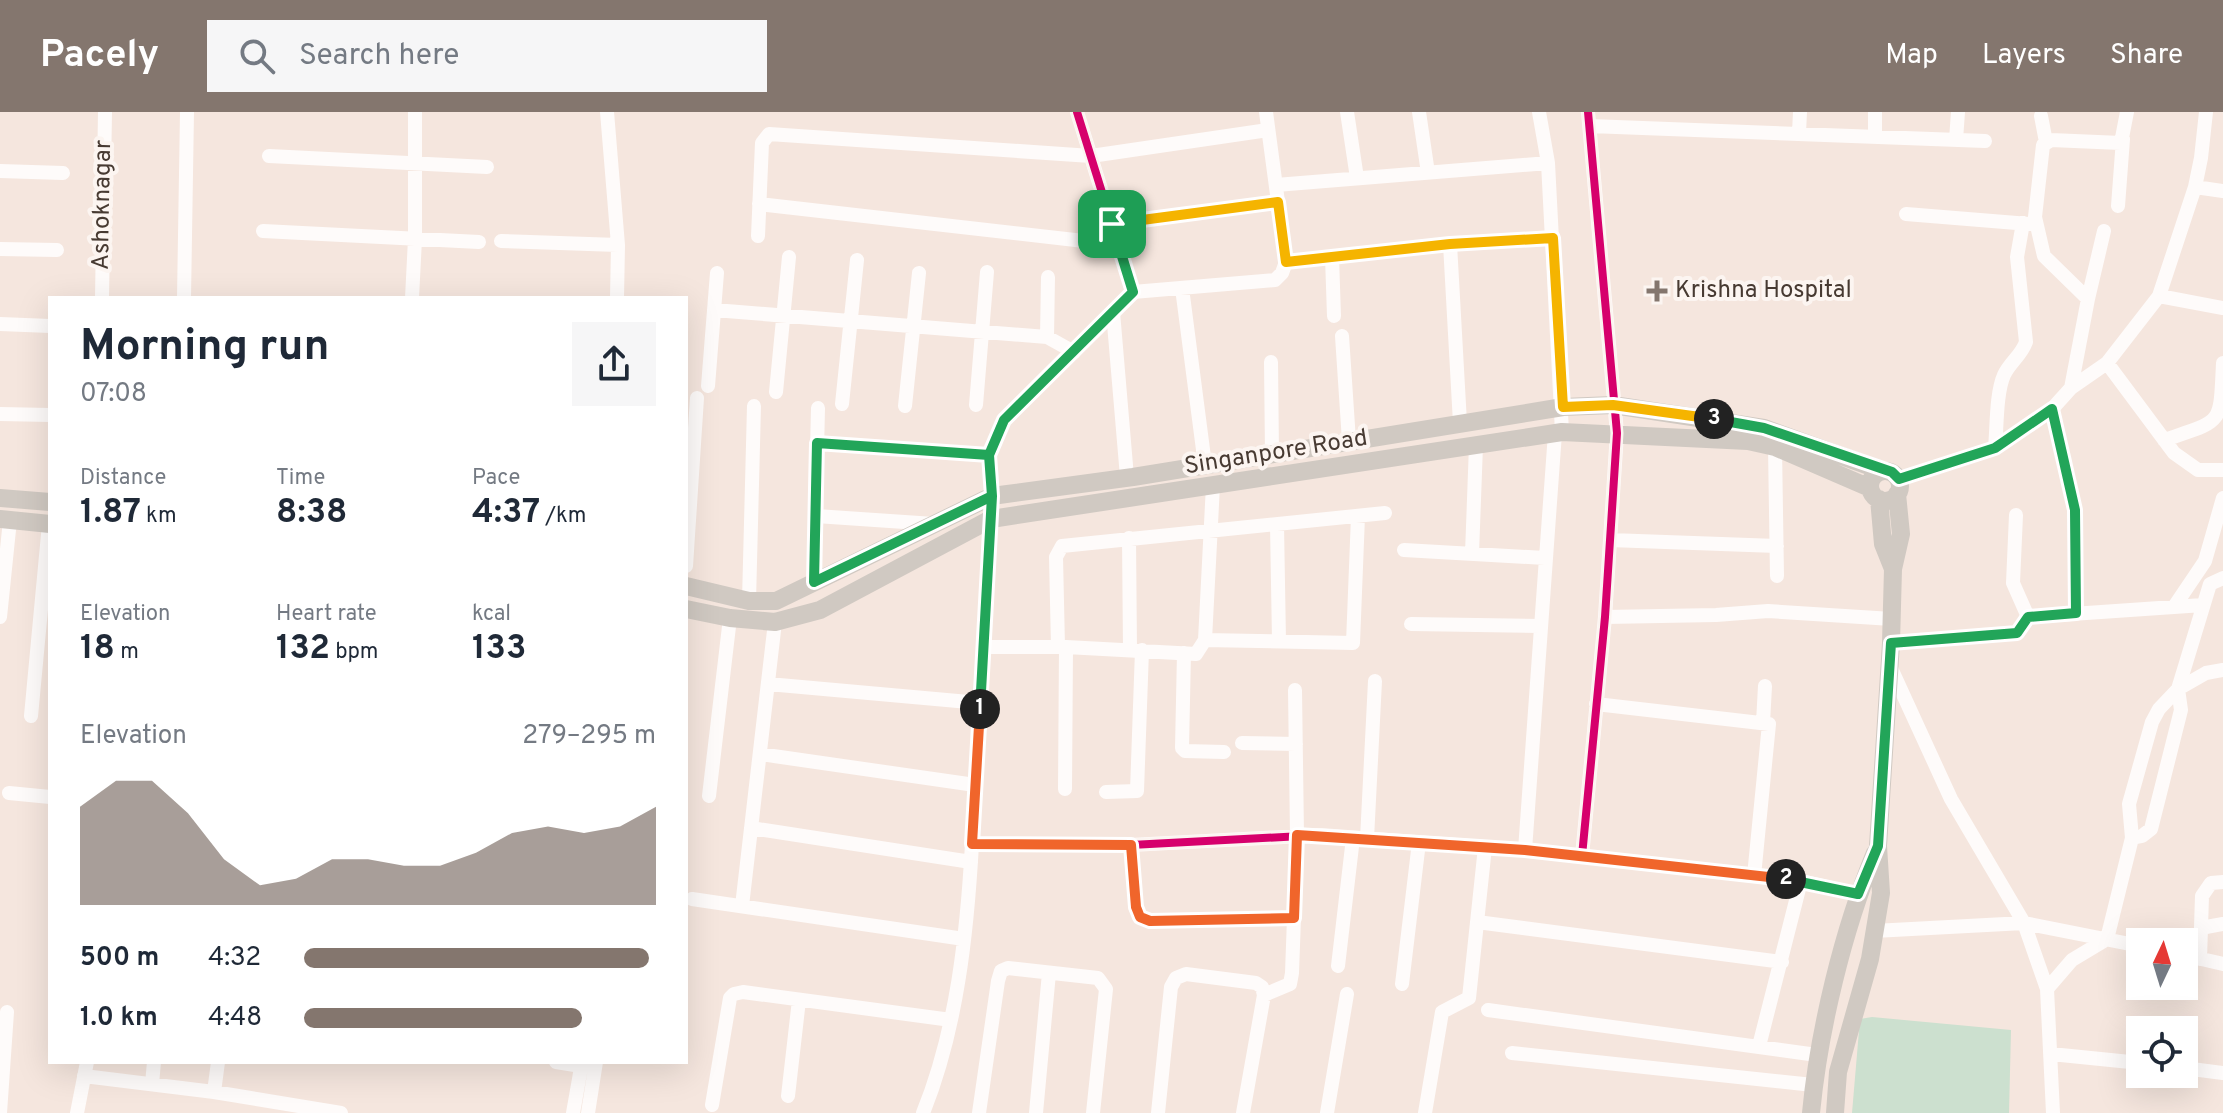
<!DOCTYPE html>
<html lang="en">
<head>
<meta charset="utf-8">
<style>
	body { margin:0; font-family:Overpass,sans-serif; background:#f6f6f7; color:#1f2937; height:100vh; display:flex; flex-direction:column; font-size:30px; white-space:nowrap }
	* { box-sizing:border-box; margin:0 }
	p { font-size:26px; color:#747a83 }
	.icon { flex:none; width:44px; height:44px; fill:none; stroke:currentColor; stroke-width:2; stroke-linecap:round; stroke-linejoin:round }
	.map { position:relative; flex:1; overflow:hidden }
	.sheet { position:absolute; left:48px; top:184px; width:640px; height:768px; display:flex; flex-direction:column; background:#fff; border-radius:0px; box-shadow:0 8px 32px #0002 }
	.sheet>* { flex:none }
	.needle { width:52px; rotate:4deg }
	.tools { position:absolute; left:2126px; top:816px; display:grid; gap:16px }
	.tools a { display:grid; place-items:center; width:72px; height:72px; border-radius:0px; background:#fff; box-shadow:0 8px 32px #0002; font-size:40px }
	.pin { position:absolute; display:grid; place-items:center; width:68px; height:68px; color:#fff; margin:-34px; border-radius:16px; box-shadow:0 4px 12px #0006 }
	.km { position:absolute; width:40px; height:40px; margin:-20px; border-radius:50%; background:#222; color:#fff; font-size:22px; line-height:40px; text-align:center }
	.round { display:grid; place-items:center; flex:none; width:84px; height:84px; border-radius:0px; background:#f6f6f7 }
	.overview { display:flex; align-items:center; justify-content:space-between; height:136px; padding:0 32px }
	h1 { font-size:44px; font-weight:700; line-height:60px }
	.stats { display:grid; grid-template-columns:repeat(3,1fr); gap:12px; height:136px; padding:8px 32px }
	.stats div { display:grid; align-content:center }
	.stats b { font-size:34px; font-weight:700 }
	.stats small { font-size:22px; font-weight:400 }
	.stats p { font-size:22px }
	.chart { height:224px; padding:16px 32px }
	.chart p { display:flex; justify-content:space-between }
	.chart svg { width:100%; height:144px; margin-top:8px; fill:#84766e; opacity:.7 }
	ul { padding:0 32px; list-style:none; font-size:26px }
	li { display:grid; grid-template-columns:128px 96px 1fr; align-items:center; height:60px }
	li i { height:20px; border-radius:10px; background:#84766e }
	header { display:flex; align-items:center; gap:48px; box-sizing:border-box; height:112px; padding:0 40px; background:#84766e; color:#fff }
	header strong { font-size:38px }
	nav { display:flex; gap:44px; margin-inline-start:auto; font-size:28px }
	.search { width:560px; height:72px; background:#f6f6f7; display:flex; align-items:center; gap:20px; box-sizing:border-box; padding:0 28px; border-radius:0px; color:#747a83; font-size:30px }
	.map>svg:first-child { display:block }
</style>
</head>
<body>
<header>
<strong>Pacely</strong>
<div class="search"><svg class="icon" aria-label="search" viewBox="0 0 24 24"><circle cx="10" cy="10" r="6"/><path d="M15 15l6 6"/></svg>Search here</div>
<nav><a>Map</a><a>Layers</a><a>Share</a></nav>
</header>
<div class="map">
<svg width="2223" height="1001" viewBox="0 0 2223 1001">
	<rect width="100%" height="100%" fill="#f5e6de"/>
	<path fill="#cce0cf" d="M1872,905l139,13 -2,83h-157l8,-94z"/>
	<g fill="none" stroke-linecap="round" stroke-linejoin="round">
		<path stroke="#fefbfa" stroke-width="14" d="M607,0l11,133 -1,53
			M1077,0l56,180 -129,128 -15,35 3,41 -20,348 159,1 189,-10 205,15 276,31 57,13
			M1347,0l10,66
			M1419,0l9,61
			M1539,0l9,51 14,269
			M2041,4l5,26
			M1590,14l395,15
			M1799,21l1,-21
			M1875,24v-24
			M1956,28l2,-28
			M269,44l218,11
			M0,59l63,2
			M1276,73l272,-22
			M2195,75l28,4
			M759,92l360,41
			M2118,94l5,-67
			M1906,102l123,10
			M1112,112l166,-22
			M263,119l216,11
			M758,124l4,-93 7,-9 322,22 177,-26
			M501,129l117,4
			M1450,132l10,179
			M0,137l57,1
			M1332,145l2,59
			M1286,150l164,-18 103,-6
			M1182,176l23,177
			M1133,180l142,-12 7,-7 4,-11 -20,-150
			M2159,184l64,12
			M102,186l3,-186
			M184,186l3,-186
			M412,186l3,-59v-127
			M2088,187l16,-68
			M714,198l333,27 27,15
			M1113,200l14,165
			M0,212l50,2
			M1342,224l7,105
			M1047,225l1,-60
			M1271,250l1,92
			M2107,251l67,90 24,17h25
			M708,274l9,-113
			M2071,276l17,-89 -44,-43 -9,-39 8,-72 8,-5 70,3 6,-31
			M776,280l13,-135
			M842,292l15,-144
			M976,293l11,-133
			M905,294l14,-133
			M2052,297l23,101 1,103
			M0,302l50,1
			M2164,328c59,-20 56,-13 59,-77
			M817,331l172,12
			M1775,335l2,129
			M1995,336c2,-21 1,-55 9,-73 6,-13 17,-19 22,-33l-9,-85 6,-34
			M1899,367l96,-31 57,-39 19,-21 36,-25 52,-67 36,-109 6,-29 5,-46
			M2016,403l-3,68 15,34
			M816,404l118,8
			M1277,413l2,116
			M1129,426l1,112
			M1610,428l167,6
			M1404,438l141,8
			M1472,442l4,-109
			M686,454l11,-168
			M814,470l4,-174
			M749,489l5,-195
			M2174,495l31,-46 18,-63
			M0,505l10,-97
			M1605,505l111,-2 52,-4 124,8
			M1411,512l129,2
			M1205,528l8,-155
			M1891,531l126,-10 12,-16 174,-12
			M984,535h82l130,7 9,-14 148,3 5,-127
			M1058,535l-2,-90 6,-11 323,-33
			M1184,541l-2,95 3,3 39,1
			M1890,554l61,133 73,124 23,66 6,124
			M768,572l212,19
			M1596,592l173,20 -15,152
			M31,604l18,-192
			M1763,611l2,-37
			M1242,631l54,1
			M760,642l215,31
			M1065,677l1,-142
			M1106,680l31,-1 5,-141
			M9,681l41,4
			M709,684l21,-178
			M751,716l220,34
			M2132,726l10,-2 9,-7 30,-119 -3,-21 32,-105 13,-6
			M1367,727l8,-158
			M1131,733l5,62 4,10 10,4 144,-3
			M1525,738l30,-417
			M1582,744l23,-239 12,-184 -29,-321
			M692,787l272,40
			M742,794l33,-284
			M1477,810l305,40
			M2201,816l22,-4
			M1874,819l150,-8 116,23
			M2184,843l39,9
			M2200,847l2,-63 9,-13 12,-1
			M1338,854l15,-128
			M1402,872l17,-142
			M2047,877l25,-29 35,-21 25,-101 -3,-34 23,-82 7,-13 19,-20 28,-16 17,-3
			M1264,883l26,-11 2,-11 5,-138 -2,-145
			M1488,898l329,45
			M1759,934l42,-165
			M1512,941l301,32
			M2051,942l89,9
			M556,950l25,4
			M2184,956l39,5
			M84,964l130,16 127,21
			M152,972l2,-22
			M214,980l4,-30
			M788,984l11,-96
			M712,993l18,-107 4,-4 9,-2 208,28
			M0,1001l7,-101
			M77,1001l10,-51
			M573,1001l9,-51
			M588,1001l8,-51
			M923,1001c34,-84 44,-179 49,-269
			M979,1001l19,-132 3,-10 7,-3 90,10 8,11 -13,124
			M1036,1001l13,-140
			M1158,1001l13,-126 5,-9 10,-4 70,9 6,4 2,8 -21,118
			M1327,1001l20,-119
			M1425,1001l17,-101 27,-14 16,-151"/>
		<path stroke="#d0c9c2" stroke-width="18" d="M1870 374a15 15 0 1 1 30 0a15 15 0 1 1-30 0Z
			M0,386l50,4
			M1879,387l4,45 10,25
			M0,407l50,5
			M686,474l63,15h27l216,-105 141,-19 430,-70 50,-2 151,23 119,43
			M686,497l44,9 45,4 45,-12 171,-91 571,-87 186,9 27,6 95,41
			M1811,1001c8,-83 32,-183 64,-260
			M1835,1001l3,-41 32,-113 11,-66 -3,-47 13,-203 2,-74 8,-35 -4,-40"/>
		<g stroke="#fcf5f1" stroke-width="13">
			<path id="cycleway" d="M1077,0l56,180 -129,128 -15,35 3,41 -20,348 159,1 189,-10 205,15 276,31 57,13
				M1582,744l23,-239 12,-184 -29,-321"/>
		</g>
		<use href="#cycleway" stroke="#d6006c" stroke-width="8"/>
	</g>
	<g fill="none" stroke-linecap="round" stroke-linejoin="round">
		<g stroke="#fff" stroke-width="16">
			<path id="split-1" d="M980,597l12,-213 -3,-41 -172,-12 -3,139 178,-86 -3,-41 15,-35 129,-128 -21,-68"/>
		</g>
		<g stroke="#fff" stroke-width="16">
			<path id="split-2" d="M980,597l-8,135 159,1 5,62 4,10 10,4 144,-3 3,-83 228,15 261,29"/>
		</g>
		<g stroke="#fff" stroke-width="16">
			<path id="split-3" d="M1714,307l50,9 128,44 7,7 96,-31 57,-39 23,101 1,103 -48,4 -11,16 -126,10 -13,203 -20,48 -72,-15"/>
		</g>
		<g stroke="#fff" stroke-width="16">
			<path id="split-4" d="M1112,112l166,-22 8,60 164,-18 103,-6 10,169 50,-2 101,14"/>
		</g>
		<use href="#split-1" stroke="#22a559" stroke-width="10"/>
		<use href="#split-2" stroke="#f0652b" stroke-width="10"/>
		<use href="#split-3" stroke="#22a559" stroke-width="10"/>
		<use href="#split-4" stroke="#f5b400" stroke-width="10"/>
	</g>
	<path fill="#84766e" stroke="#fcf5f1" stroke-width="3" d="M1653 167h8v8h8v8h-8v8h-8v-8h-8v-8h8z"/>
	<g text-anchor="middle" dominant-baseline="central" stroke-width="8" stroke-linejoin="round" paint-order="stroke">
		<g font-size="24" fill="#473a32" stroke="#fcf5f1">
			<text transform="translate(103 93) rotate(-89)">Ashoknagar</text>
			<text transform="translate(1276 341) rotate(-9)">Singanpore Road</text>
		</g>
		<g font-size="24" fill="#473a32" stroke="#fcf5f1" text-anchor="start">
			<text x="1675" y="179">Krishna Hospital</text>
		</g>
	</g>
</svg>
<div class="tools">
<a><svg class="needle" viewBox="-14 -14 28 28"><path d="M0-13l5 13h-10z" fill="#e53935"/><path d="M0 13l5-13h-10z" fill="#747a83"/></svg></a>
<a><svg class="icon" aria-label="locate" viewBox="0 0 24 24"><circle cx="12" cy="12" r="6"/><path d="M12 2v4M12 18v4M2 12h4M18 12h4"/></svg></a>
</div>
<div class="pin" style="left:1112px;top:112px;background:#1e9e55"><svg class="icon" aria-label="arrive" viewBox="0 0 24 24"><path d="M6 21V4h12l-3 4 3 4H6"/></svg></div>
<b class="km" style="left:980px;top:597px">1</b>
<b class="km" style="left:1786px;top:767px">2</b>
<b class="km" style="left:1714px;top:307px">3</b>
<section class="sheet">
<div class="overview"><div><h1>Morning run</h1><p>07:08</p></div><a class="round"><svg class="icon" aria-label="share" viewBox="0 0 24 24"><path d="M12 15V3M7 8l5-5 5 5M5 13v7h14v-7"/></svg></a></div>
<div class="stats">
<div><p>Distance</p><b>1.87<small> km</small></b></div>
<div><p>Time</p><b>8:38</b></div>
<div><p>Pace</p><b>4:37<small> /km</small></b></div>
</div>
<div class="stats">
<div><p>Elevation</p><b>18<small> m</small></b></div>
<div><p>Heart rate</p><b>132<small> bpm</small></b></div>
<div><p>kcal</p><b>133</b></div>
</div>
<div class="chart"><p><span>Elevation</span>279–295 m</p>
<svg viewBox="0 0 160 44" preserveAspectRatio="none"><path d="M0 44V14L10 6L20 6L30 16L40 30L50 38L60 36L70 30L80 30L90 32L100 32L110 28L120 22L130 20L140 22L150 20L160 14V44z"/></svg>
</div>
<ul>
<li><b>500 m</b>4:32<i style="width:98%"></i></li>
<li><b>1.0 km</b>4:48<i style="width:79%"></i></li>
</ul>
</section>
</div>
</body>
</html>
